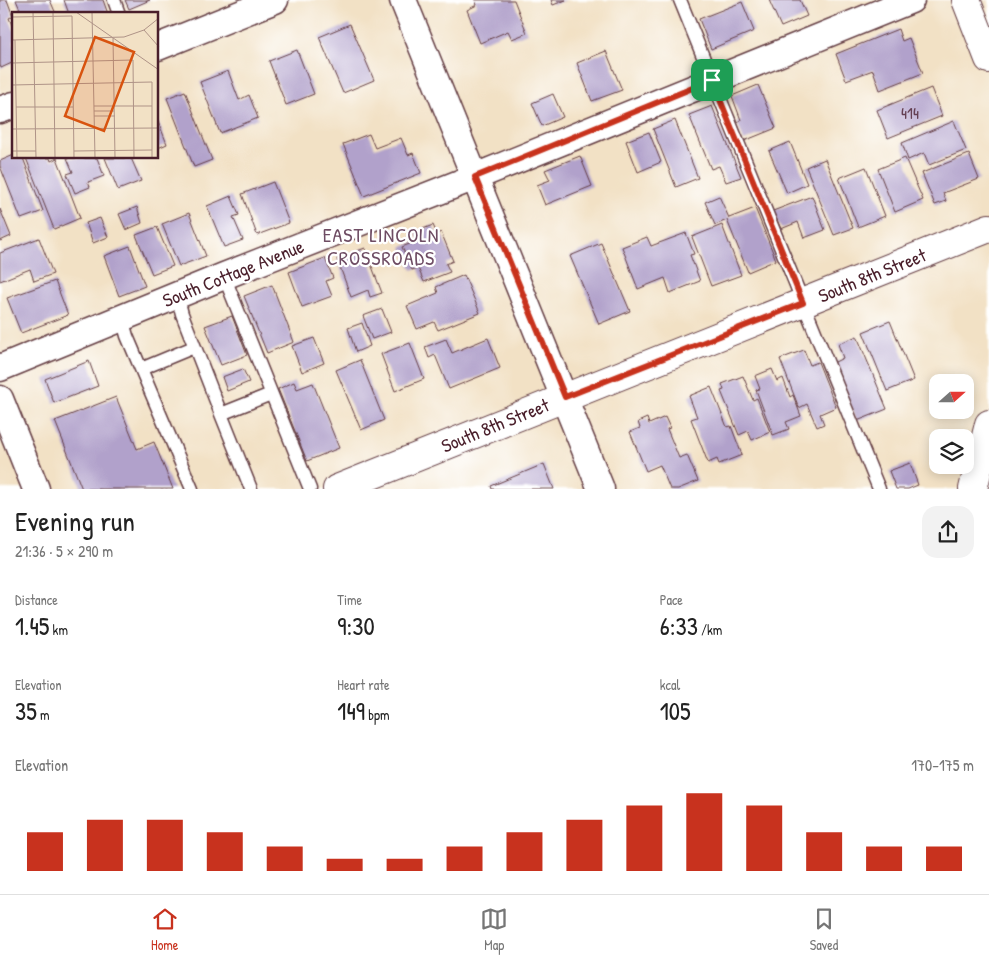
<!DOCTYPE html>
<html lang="en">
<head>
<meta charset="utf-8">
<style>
	body { margin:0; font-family:"Patrick Hand",sans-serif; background:#f2f2f2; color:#222; height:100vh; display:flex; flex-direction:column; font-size:19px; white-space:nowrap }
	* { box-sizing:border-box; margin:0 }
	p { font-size:16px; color:#767676 }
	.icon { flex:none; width:28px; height:28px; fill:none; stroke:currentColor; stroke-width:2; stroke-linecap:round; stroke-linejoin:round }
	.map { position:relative; height:489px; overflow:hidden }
	.sheet { display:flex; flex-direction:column; background:#fff; flex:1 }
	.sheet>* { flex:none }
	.needle { width:32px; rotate:69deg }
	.fabs { position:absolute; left:929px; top:374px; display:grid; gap:10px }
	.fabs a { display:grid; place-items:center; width:45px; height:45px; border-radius:10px; background:#fff; box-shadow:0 2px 12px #0003; font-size:25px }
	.pin { position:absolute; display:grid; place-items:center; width:42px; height:42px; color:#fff; margin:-21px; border-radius:10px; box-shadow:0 2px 8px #0006 }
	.round { display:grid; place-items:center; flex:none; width:52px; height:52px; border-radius:15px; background:#f2f2f2 }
	.head { display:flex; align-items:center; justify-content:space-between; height:85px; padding:0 15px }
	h1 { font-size:28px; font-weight:600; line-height:38px }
	.figures { display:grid; grid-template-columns:repeat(3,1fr); gap:8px; height:85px; padding:5px 15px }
	.figures div { display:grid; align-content:center }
	.figures b { font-size:25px; font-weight:600 }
	.figures small { font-size:14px; font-weight:400 }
	.figures p { font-size:14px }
	.chart { height:140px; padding:10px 15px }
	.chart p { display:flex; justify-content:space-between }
	.chart svg { width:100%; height:90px; margin-top:5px; stroke:#c8321e; stroke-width:6 }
	.dock { display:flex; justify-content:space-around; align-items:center; height:70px; border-top:1px solid #e0e0e0; background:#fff; font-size:14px; color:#767676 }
	.dock a { display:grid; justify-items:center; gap:2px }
	.dock .selected { color:#c8321e }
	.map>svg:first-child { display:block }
</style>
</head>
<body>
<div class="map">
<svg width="989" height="489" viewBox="0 0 989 489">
	<rect width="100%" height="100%" fill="#fff"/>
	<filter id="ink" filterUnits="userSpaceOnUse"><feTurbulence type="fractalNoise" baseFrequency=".02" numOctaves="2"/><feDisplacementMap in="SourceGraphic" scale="10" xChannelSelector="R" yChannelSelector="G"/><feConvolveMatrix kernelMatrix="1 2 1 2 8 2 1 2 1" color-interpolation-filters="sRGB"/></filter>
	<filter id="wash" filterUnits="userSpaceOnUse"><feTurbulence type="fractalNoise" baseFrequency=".0096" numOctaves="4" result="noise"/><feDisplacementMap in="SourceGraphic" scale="20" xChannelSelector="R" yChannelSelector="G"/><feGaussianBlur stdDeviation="1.12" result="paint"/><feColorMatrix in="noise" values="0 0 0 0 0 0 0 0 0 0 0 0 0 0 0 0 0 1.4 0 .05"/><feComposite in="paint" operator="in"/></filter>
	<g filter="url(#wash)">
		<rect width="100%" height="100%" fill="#f2e1c5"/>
		<g id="blocks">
			<path fill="#b1a1cb" d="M0,0h7l6,16 -4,2 5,12v32l-13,6 -1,-3z
				M16,0h34l6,14h-34z
				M64,0h39l5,14h-39z
				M125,0h25l-21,9z
				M475,0h39l13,33 -15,6 -4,-8 -28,12 -13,-33 10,-5z
				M551,0h15l-13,5z
				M769,0h31l7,16 -26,11z
				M742,2l12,29 -43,18 -12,-30z
				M350,24l24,56 -31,13 -24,-56z
				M898,29l4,12 7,-3 14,35 -43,17 -7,-20 -27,10 -10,-26z
				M297,50l17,44 -28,11 -17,-44z
				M606,51l16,39 -30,11 -15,-38z
				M228,71l11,29 10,-5 9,23 -38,15 -20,-51z
				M758,85l18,43 -32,13 -7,-19 4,-2 -9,-24z
				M931,88l11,28 -54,22 -11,-28z
				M185,91l27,69 -18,7 -27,-69z
				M553,94l10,23 -21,9 -10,-23z
				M712,106l29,71 -15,5 -7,-16 -8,3 -22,-54z
				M675,120l23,58 -22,9 -23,-58z
				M158,121l9,23 -9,4z
				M954,121l12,29 -37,15 -5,-12 -16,7 -6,-17z
				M649,132l12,30 -23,10 -12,-31z
				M369,134l6,14 26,-10 7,17 5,-2 8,20 -57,23 -21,-52z
				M790,142l17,42 -20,9 -18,-42z
				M969,154l10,25 -36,14 3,8 -11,4 -13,-32z
				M14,155v3h9l20,53 -22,8 -21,-53v-5z
				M580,156l12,30 -47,19 -8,-20 13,-5 -5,-10z
				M26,158h24l1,3 6,-3 23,60 -26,11z
				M67,158h30l7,18 -16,6 2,5 -15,6 -8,-19 6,-2z
				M105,158h26l10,23 -23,9z
				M905,158l18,42 -28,12 -17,-43z
				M825,159l28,69 -19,7 -28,-68z
				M866,167l19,49 -27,11 -19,-49z
				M273,182l16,41 -32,12 -15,-41z
				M231,196l8,19 -6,2 10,23 -19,7 -17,-41z
				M719,196l10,22 26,-10 21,52 -28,12 -21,-52 -12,5 -10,-23z
				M812,196l13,34 -21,8 -6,-16 -17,7 -8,-18z
				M137,207l5,16 -16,7 -7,-16z
				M0,209l11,27 -11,5z
				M189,213l17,43 -27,10 -17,-42z
				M100,218l8,19 -15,6 -7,-20z
				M433,225l4,9 4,-2 12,29 -7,3 4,8 -26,10 -6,-14 -6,2 -10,-23 17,-7 -4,-8z
				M722,225l19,50 -30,11 -19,-49z
				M157,227l16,39 -21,8 -16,-39z
				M686,233l8,21 -4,1 10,26 -30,12 -5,-15 -27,11 -16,-42 25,-10 4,9z
				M39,238l14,36 -19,7 -4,-12 -30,12v-28z
				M601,243l29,68 -31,13 -29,-68z
				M130,246l15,40 -26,10 -15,-40z
				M365,248l17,45 -12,4 -2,-7 -17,7 -14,-38z
				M325,258l8,20 -7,3 6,15 -30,11 -13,-35z
				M464,275l16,38 -42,17 -4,-8 -17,7 -10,-23 31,-13 -2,-6z
				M55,281l13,34 -47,18 -14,-35z
				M272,285l22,57 -27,11 -23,-57z
				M382,309l9,23 -19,7 -9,-23z
				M232,316l15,39 -26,10 -16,-39z
				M890,321l24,59 -27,11 -24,-59z
				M362,323l8,23 -14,6 -8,-24z
				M857,336l30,73 -30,12 -24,-58 10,-5 -5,-14z
				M314,338l10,25 -22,9 -10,-26z
				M488,338l12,30 -51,21 -14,-34 -6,3 -4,-11 21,-8 6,14z
				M410,343l14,36 -29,12 -14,-37z
				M804,350l6,15 8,-3 18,45 -16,7 4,10 -7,3 -10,-23 -8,4 -19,-49z
				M360,360l24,60 -23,10 -25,-60z
				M89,361l9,25 -44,17 -9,-24z
				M243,369l6,13 -22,9 -5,-14z
				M772,369l5,12 6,-3 7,19 3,-2 8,21 -15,6 3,7 -16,6 -17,-45 4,-1 -5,-13z
				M743,376l10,24 4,-2 13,34 -18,8 -4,-9 -9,4 -18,-44 3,-1 -2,-6z
				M294,382l3,7 16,-6 26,65 -32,13 -29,-72z
				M711,387l16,40 4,-1 11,29 -23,9 -2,-5 -9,4 -17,-44 6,-2 -8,-21z
				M116,397l21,52 17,-7 19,47h-91l-27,-68z
				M665,417l5,11 -3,1 12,29 8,-3 11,26 -20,8h-8l-10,-24 -14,6 -16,-39 10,-4 -2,-6 9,-4 2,6z
				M910,463l8,22 -10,4h-12l-7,-18z
				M544,464l10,25h-62l-1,-3z"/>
		</g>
	</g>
	<g filter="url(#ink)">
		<use href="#blocks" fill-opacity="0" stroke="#633c42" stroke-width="1"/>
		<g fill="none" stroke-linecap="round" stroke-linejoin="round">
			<g stroke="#633c42" stroke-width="15">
				<path id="lane" d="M114,0l5,14
					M680,0l199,489
					M224,276l86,213
					M177,295l5,19 39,100 30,75
					M122,318l5,18 65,153
					M141,369l53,-22
					M221,414l50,-20"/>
			</g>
			<g stroke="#633c42" stroke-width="29">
				<path id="street" d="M403,0l198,489
					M158,47l117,-47
					M0,110l14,-5
					M0,368l224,-92 251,-99 436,-177
					M0,399l36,90"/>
			</g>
			<g stroke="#633c42" stroke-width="30">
				<path id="secondary" d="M966,0l23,59
					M337,489l652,-261"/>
			</g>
			<g stroke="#633c42" stroke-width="30">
				<path id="highway" d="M973,489l16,-65"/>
			</g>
			<use href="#lane" stroke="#fff" stroke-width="12"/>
			<use href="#street" stroke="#fff" stroke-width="26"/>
			<use href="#secondary" stroke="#fff" stroke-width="28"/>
			<use href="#highway" stroke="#fff" stroke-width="28"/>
		</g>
	</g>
	<g fill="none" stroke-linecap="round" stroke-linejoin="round" filter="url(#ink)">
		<g stroke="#fff" stroke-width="10">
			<path id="route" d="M712,80l91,223 -238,94 -90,-220z"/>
		</g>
		<use href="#route" stroke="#c8321e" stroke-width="6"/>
	</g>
	<g text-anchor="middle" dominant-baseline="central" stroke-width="4.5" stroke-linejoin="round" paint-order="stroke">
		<g font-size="16" fill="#644053">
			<text x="910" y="113">414</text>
		</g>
		<g font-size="19" fill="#4a1f2b" stroke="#fff">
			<text transform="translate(233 273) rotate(-22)">South Cottage Avenue</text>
			<text transform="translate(872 275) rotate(-22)">South 8th Street</text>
			<text transform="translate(495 425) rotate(-22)">South 8th Street</text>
		</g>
		<g font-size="20" letter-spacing="1" fill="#6e4c63" stroke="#fff">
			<text x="381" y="234">EAST LINCOLN<tspan x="381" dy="23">CROSSROADS</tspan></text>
		</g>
	</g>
	<g transform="translate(12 12)">
		<rect width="146" height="146" fill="#f2e1c5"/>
		<path fill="none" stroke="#af9387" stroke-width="1" d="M21,0l3,146M41,0l2,146M64,0l83,58M80,0l3,146M0,5l60,-1 2,142M132,18l15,17M101,26l2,120M0,28l112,-3 20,-7 15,-12M3,28l2,118M0,51l121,-3 1,98M0,73l140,-3v76M82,94h58M4,95h57M82,99h20M82,104h21M0,117l147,-1M0,139h24M62,139l78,-1"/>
		<path fill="#d8530f" fill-opacity="0.15" stroke="#d8530f" stroke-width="2.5" d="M83,25l39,15 -30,79 -39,-15z"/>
		<rect width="146" height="146" fill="none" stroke="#4a1f2b" stroke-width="2.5"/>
	</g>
</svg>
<div class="fabs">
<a><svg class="needle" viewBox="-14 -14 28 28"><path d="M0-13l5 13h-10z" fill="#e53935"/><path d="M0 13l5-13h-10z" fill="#767676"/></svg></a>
<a><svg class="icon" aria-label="layers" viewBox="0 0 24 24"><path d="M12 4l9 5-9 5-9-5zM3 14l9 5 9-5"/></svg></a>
</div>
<div class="pin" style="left:712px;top:80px;background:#1e9e55"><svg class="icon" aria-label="arrive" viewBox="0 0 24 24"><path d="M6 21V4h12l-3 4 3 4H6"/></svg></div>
</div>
<section class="sheet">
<div class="head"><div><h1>Evening run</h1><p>21:36 · 5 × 290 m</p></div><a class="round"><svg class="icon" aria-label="share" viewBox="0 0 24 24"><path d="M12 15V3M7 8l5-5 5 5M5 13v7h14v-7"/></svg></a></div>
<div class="figures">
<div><p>Distance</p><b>1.45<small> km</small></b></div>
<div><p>Time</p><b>9:30</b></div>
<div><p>Pace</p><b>6:33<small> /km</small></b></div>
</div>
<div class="figures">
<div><p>Elevation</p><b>35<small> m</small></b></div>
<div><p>Heart rate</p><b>149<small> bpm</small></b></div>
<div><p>kcal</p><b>105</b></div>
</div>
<div class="chart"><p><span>Elevation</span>170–175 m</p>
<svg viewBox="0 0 160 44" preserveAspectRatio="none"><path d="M5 44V25M15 44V19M25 44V19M35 44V25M45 44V32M55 44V38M65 44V38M75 44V32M85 44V25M95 44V19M105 44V12M115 44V6M125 44V12M135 44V25M145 44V32M155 44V32"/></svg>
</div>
</section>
<nav class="dock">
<a class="selected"><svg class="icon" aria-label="home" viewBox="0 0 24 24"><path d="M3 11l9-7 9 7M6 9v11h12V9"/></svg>Home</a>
<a><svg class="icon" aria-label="map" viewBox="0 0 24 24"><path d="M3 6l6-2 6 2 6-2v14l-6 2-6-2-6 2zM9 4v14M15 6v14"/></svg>Map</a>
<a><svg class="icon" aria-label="saved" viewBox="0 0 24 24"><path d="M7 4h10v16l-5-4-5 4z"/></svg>Saved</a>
</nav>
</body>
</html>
